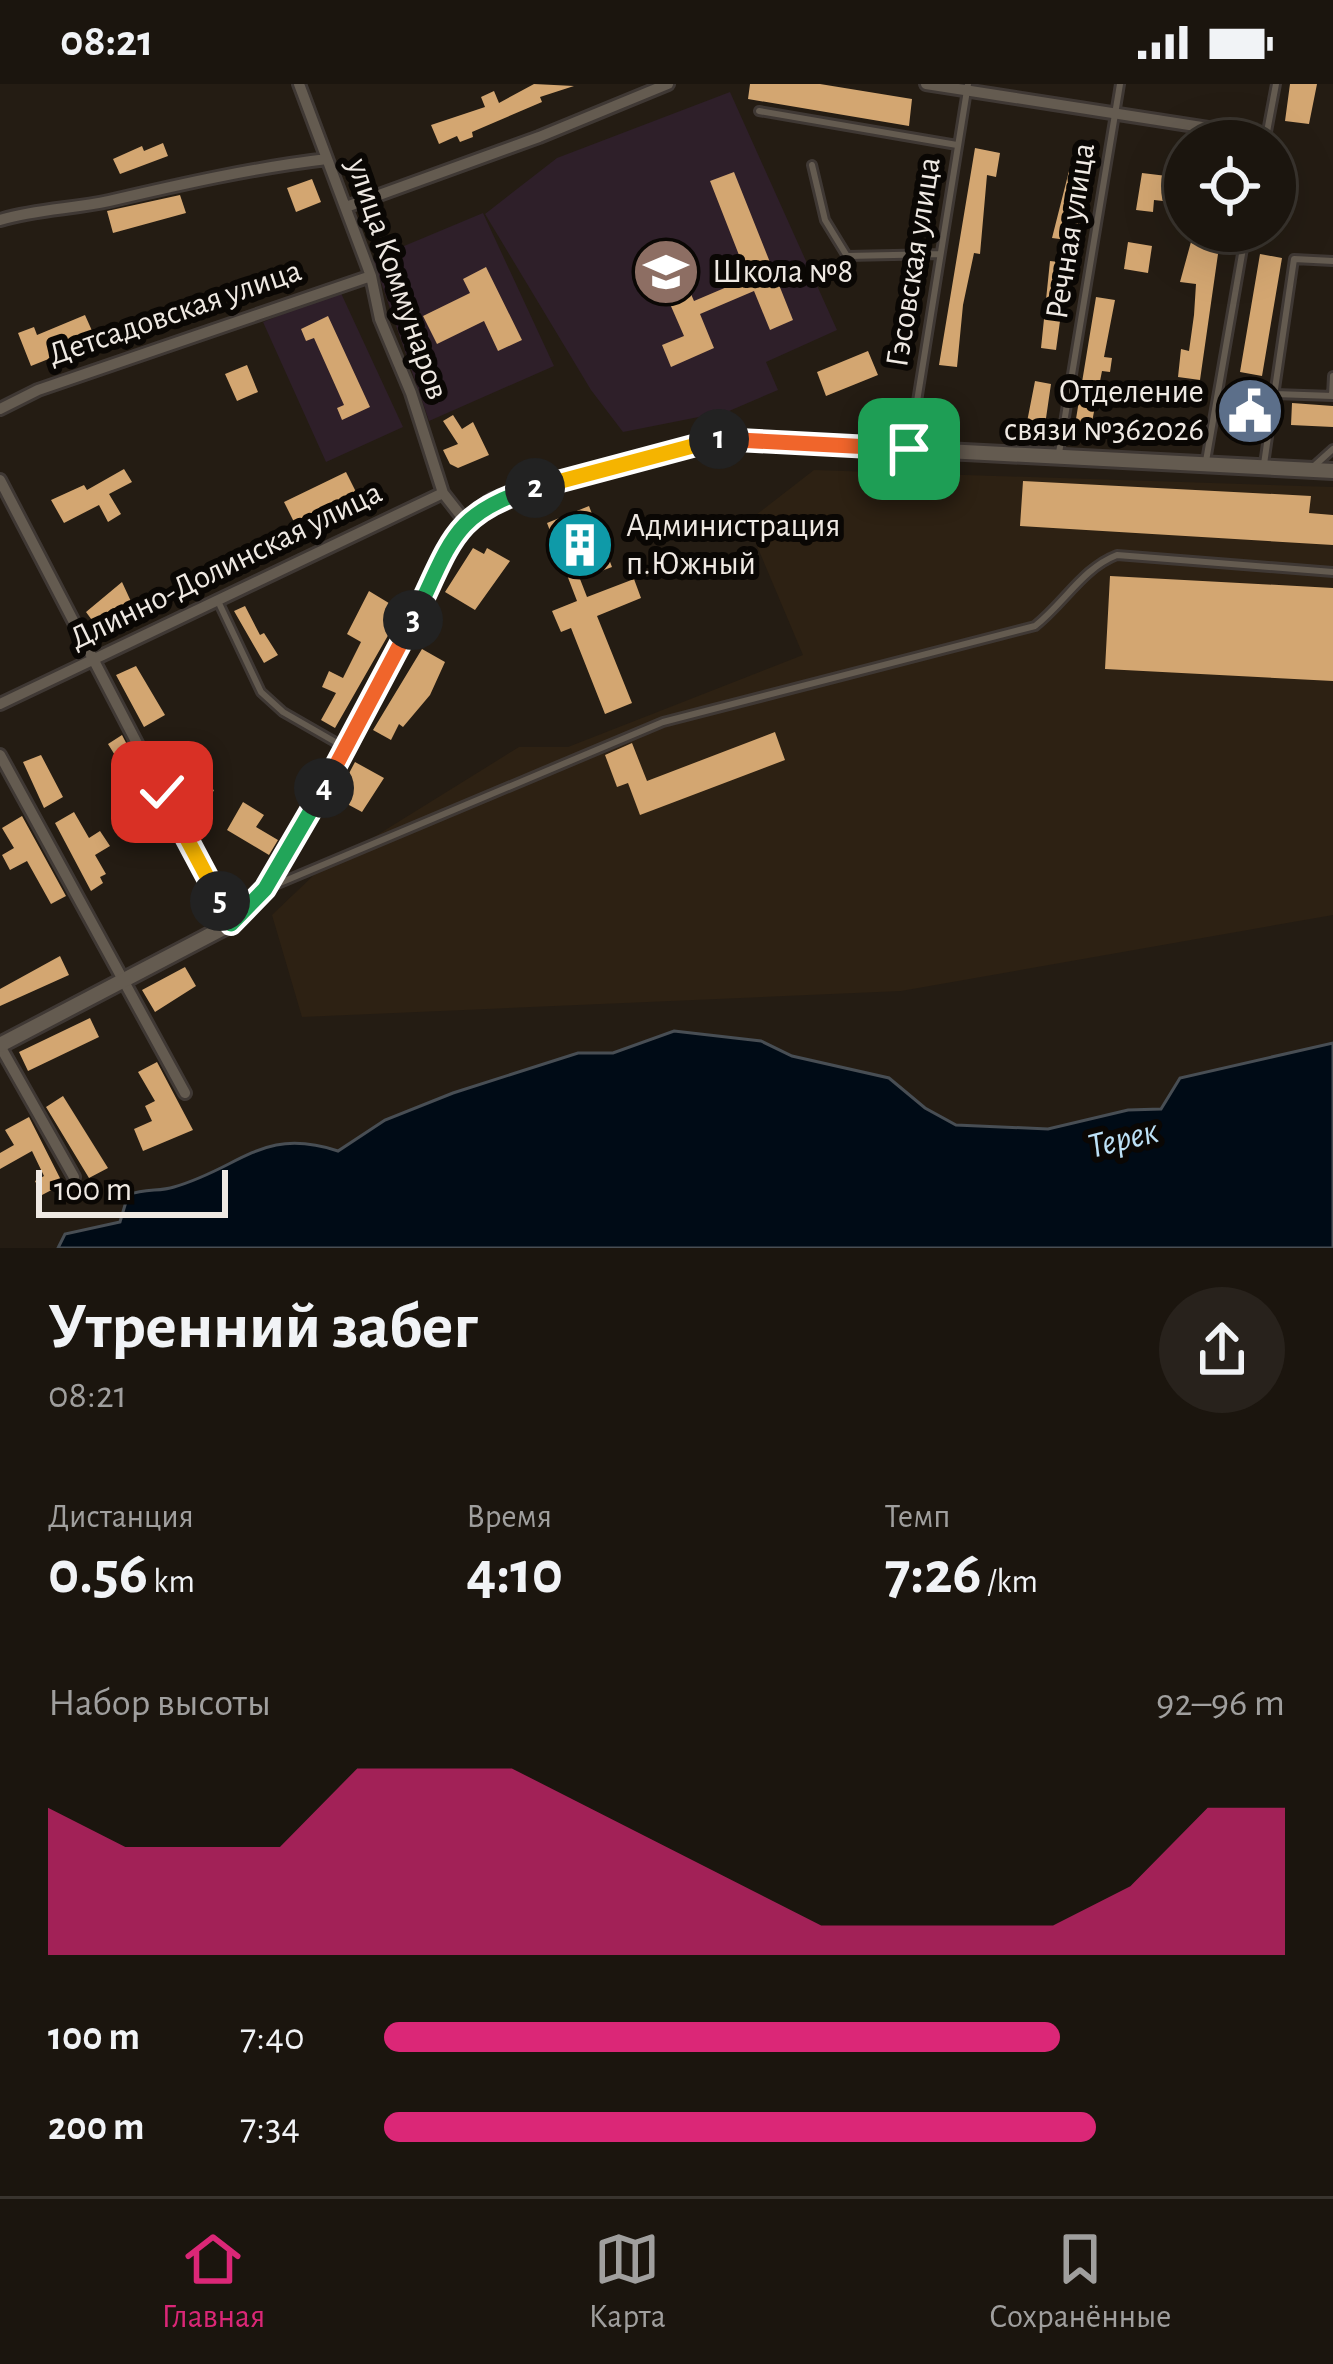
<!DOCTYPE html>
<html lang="ru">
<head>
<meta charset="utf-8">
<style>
	body { margin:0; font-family:"Alegreya Sans",sans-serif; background:#28221c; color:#f1f3f6; height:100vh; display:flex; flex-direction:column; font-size:45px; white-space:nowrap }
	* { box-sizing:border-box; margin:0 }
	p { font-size:39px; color:#a09f9e }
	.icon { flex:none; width:66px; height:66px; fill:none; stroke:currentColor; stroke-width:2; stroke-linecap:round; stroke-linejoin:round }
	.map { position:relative; height:1164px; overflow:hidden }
	.panel { display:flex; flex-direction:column; background:#1b150e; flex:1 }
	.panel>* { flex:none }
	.buttons { position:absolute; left:1164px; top:36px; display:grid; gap:24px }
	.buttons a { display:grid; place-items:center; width:132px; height:132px; border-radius:50%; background:#1b150e; box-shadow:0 12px 48px #0002,0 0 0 3px #39342e; font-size:60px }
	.scale { position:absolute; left:36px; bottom:30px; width:192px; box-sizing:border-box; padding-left:12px; border:6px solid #efe9e3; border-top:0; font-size:33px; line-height:42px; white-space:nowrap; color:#efe9e3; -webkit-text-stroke:9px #0a0704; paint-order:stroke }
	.pin { position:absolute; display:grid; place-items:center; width:102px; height:102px; color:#fff; margin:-51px; border-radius:24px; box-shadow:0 6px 18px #0006 }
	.km { position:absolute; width:60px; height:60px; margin:-30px; border-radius:50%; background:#222; color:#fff; font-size:33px; line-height:60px; text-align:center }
	.round { display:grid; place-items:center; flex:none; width:126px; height:126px; border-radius:63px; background:#28221c }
	.overview { display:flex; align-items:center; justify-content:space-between; height:204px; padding:0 48px }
	h1 { font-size:66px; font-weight:700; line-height:90px }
	.metrics { display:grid; grid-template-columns:repeat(3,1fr); gap:18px; height:204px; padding:12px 48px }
	.metrics div { display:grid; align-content:center }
	.metrics b { font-size:60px; font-weight:700 }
	.metrics small { font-size:33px; font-weight:400 }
	.metrics p { font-size:33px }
	.chart { height:336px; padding:24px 48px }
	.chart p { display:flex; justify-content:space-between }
	.chart svg { width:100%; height:216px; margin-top:12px; fill:#db2777; opacity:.7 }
	ul { padding:0 48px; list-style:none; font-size:39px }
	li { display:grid; grid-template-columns:192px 144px 1fr; align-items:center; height:90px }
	li i { height:30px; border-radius:15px; background:#db2777 }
	.status { display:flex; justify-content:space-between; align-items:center; height:84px; padding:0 60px; background:#1b150e; direction:ltr }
	.status svg { height:33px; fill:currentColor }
	.menu { display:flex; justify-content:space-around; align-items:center; height:168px; border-top:3px solid #39342e; background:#1b150e; font-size:33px; color:#a09f9e }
	.menu a { display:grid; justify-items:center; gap:6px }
	.menu .selected { color:#db2777 }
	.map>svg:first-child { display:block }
</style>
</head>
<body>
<div class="status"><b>08:21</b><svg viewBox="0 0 49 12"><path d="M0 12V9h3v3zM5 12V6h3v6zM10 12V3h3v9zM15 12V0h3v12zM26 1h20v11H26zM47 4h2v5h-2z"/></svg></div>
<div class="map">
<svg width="1333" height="1164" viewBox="0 0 1333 1164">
	<rect width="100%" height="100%" fill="#241c13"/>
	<path fill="#2d2113" d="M814,386l519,17v428l-432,76 -599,26 -30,-102 44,-42 203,-126h49l235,-92 -56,-133z"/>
	<path fill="#2e1f29" d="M730,8l107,238 -71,32 12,28 -49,21 -106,21 -32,-42 -106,-176 72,-56z
		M483,129l71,153 -125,55 -56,-162z
		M340,207l63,136 -77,35 -63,-140z"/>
	<path fill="#000b16" stroke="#484e54" stroke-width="3" d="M674,947l87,10 31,15 97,22 36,30 31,17 92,4 80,-19 33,-1 19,-31 153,-35v205h-1275l7,-14 55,-12 8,-27c18,-7 31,-3 46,-8 67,-19 88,-61 164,-36l47,-31 68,-27 125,-40h35z"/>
	<path fill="#d3a671" d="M534,0l40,2 -34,11 2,5 -70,30 1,5 -13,5 -3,-6 -18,8 -8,-19 54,-18 -4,-10 13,-6 5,12z
		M750,0h70l92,15 -3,27 -161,-27z
		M1290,0h27l-8,40 -24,-3z
		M163,59l5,13 -48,18 -7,-15 29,-13 2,5z
		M975,64l25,5 -4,24 -9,-2 -7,79 -6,-1 -11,52 -6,62 -18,-2z
		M1069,87l17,3 -11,67 -23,-3z
		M734,88l59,148 -23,10 -16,-39 -54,23 14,34 -43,19 -9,-22 22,-9 -31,-71 21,-10 20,46 54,-23 -38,-97z
		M1142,89l25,3 -4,25 -9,-1 -1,12 -17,-2z
		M312,95l9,23 -25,10 -9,-24z
		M180,111l6,18 -73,20 -6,-22z
		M1194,147l27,2 -21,147 -22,-3 3,-28 8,2 5,-36 2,-31 -16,-2z
		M1128,158l24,4 -4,27 -24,-4z
		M1260,170l22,4 -20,118 -22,-4z
		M1050,177l18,2 -12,87 -15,-2z
		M486,183l36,73 -24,11 -14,-30 -47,23 -14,-28 47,-23 -7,-14z
		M1096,213l19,3 -11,57 8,1 -2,14 -8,-1 -11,56 -16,-2z
		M85,231l8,18 -30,12 3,7 -35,14 -13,-33 16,-6 3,8z
		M328,232l42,91 -28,13 -5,-12 7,-3 -30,-67 -8,3 -5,-12z
		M868,267l10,24 -52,21 -9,-24z
		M247,281l11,27 -21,9 -12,-27z
		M1035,297l16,3 -6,41 -18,-3z
		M1292,319l41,3v21l-42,-2z
		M453,331l9,14 11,-7 16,33 -31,13 -8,-4 -7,-14 15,-6 -15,-23z
		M124,385l8,13 -23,12 12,20 -13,8 -9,-17 -35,18 -13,-23 33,-15 3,5z
		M346,388l13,26 -62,30 -13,-26z
		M1023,397l288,15 -2,17 24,2v30l-313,-19z
		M589,422l23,61 -32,12 7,18 47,-18 7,19 -44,18 35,87 -27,11 -34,-86 -10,4 -9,-21 25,-10 -30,-78z
		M473,464l11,6 3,-6 23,13 -35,49 -30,-18z
		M1110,492l223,12v93l-228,-12z
		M122,498l12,26 -37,19 -11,-15z
		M369,507l33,20 -67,117 -14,-8 15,-27 -14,-6 7,-16 14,7 18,-36 -14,-8z
		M245,522l15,29 4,-2 14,22 -14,8 -30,-52z
		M422,565l23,13 -15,33 -27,32 -4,-3 -8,16 -18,-10z
		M136,582l29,49 -21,12 -28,-52z
		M775,648l10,28 -145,55 -12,-32 -11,4 -12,-32 27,-12 15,38z
		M122,651l52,100 -14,8 -15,-21 9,-4 -46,-74z
		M41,671l22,42 -19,11 -21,-46z
		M355,678l29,16 -22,34 -26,-14z
		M201,681l13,26 -13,6 10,22 -16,8 -15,-31 19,-9 -9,-17z
		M243,718l21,13 -8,12 22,13 -9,15 -42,-25z
		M74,728l15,26 11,-7 10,15 -15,9 11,19 -6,3 3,6 -12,8 -36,-68z
		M22,732l44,80 -15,8 -24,-43 -17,9 -8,-15 12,-7 -12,-20z
		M60,872l9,19 -69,31v-17z
		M185,883l11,19 -41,26 -13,-22z
		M90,934l9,19 -71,34 -9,-19z
		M157,978l36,68 -50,21 -9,-22 18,-8 -7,-15 10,-5 -17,-29z
		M63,1012l45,72 -19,10 -43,-71z
		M29,1033l34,67 -21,11 -7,-14 9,-5 -12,-25 -32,18v-16l14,-8 -9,-15z"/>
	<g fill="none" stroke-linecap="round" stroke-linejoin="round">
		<g stroke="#3f3834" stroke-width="12">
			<path id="service" d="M759,27l198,34
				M1266,53l10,-53
				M812,81l13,55 22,36 93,-2
				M1275,310l58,2
				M1332,312l1,-20
				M910,361l58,-361
				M1059,369l61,-369
				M1206,377l40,-230
				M1264,380l30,-205 39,2
				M1313,383l20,-18
				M217,515l44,93 22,20 61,35
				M268,804l395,-166 372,-96c30,-24 48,-58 82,-71l216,17"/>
		</g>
		<g stroke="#3f3834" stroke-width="16">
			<path id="minor" d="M299,0l72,192 9,43 31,74 32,100
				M926,0l340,53
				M346,123l193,-70 129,-53
				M0,136c36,-11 72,-11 109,-19 73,-17 143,-33 218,-42
				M0,325l38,-19 333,-114
				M0,396l231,444
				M0,620l443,-211 22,28
				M0,671l185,338
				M0,962l74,131"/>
		</g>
		<g stroke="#3f3834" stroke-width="20">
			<path id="tertiary" d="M0,961l231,-121 34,-35 82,-140 104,-204 14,-24 28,-20 222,-62 618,32"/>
		</g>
		<use href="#service" stroke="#645b50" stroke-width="6"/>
		<use href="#minor" stroke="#645b50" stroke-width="10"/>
		<use href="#tertiary" stroke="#645b50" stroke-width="14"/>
	</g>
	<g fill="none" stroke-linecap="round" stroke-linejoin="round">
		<g stroke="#fff" stroke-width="24">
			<path id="split-1" d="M719,355l190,10"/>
		</g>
		<g stroke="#fff" stroke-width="24">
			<path id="split-2" d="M535,404l184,-49"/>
		</g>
		<g stroke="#fff" stroke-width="24">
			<path id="split-3" d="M413,536c37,-73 37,-108 122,-132"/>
		</g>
		<g stroke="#fff" stroke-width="24">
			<path id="split-4" d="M324,704l89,-168"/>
		</g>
		<g stroke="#fff" stroke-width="24">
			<path id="split-5" d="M220,817l11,23 34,-35 59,-101"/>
		</g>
		<g stroke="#fff" stroke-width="24">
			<path id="split-6" d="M162,708l58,109"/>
		</g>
		<use href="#split-1" stroke="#f0652b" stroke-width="15"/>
		<use href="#split-2" stroke="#f5b400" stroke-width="15"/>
		<use href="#split-3" stroke="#22a559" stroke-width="15"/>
		<use href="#split-4" stroke="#f0652b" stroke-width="15"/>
		<use href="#split-5" stroke="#22a559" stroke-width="15"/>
		<use href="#split-6" stroke="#f5b400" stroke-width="15"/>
	</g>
	<defs>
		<g id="school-disc" transform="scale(3.45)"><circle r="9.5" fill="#8d6e63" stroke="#0a0704"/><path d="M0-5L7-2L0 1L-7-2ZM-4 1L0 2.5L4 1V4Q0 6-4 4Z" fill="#fff"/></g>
		<g id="civic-disc" transform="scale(3.45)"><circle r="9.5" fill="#5c6f8a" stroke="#0a0704"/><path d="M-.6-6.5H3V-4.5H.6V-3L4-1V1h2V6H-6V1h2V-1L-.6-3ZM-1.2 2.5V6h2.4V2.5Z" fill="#fff"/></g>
		<g id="building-disc" transform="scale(3.45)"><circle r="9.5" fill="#0f9aa8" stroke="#0a0704"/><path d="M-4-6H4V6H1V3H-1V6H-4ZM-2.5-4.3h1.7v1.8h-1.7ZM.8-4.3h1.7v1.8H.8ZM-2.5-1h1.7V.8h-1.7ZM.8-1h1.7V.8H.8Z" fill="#fff"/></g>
	</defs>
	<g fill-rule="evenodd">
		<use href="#school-disc" x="666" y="188"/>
		<use href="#civic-disc" x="1250" y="327"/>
		<use href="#building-disc" x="580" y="461"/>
	</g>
	<g text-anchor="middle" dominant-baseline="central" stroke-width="12" stroke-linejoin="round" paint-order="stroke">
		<g font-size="33" fill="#efe9e3" stroke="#0a0704">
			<text transform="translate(1071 147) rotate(-81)">Речная улица</text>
			<text transform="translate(914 178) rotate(-81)">Гэсовская улица</text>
			<text transform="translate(397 195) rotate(71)">улица Коммунаров</text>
			<text transform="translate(175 229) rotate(-19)">Детсадовская улица</text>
			<text transform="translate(226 482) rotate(-26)">Длинно-Долинская улица</text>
		</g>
		<g font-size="33" fill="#efe9e3" stroke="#0a0704" text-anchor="start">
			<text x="712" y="188">Школа №8</text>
			<text x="1204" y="308" text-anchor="end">Отделение<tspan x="1204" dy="38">связи №362026</tspan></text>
			<text x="626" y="442">Администрация<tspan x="626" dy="38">п.Южный</tspan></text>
		</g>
		<g font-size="36" font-style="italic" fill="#bde1f6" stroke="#0a0704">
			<text transform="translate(1123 1055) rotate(-14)">Терек</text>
		</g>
	</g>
</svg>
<div class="buttons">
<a><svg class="icon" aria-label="locate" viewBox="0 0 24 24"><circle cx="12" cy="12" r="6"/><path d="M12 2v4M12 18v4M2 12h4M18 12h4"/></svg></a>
</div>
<div class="scale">100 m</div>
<div class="pin" style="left:909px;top:365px;background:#1e9e55"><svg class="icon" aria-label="arrive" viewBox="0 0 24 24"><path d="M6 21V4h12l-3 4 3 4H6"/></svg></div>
<div class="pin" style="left:162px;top:708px;background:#d93025"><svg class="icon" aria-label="check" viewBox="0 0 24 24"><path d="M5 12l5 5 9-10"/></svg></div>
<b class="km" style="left:719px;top:355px">1</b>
<b class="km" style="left:535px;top:404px">2</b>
<b class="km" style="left:413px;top:536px">3</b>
<b class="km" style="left:324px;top:704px">4</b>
<b class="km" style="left:220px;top:817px">5</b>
</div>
<section class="panel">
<div class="overview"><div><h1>Утренний забег</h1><p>08:21</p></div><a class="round"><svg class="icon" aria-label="share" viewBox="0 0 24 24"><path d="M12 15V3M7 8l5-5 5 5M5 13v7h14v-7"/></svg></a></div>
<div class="metrics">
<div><p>Дистанция</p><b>0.56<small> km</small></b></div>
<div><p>Время</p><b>4:10</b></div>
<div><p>Темп</p><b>7:26<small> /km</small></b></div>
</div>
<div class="chart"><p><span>Набор высоты</span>92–96 m</p>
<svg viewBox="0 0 160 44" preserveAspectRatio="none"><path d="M0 44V14L10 22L20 22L30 22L40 6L50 6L60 6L70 14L80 22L90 30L100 38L110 38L120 38L130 38L140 30L150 14L160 14V44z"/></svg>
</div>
<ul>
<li><b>100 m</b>7:40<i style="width:75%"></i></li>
<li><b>200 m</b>7:34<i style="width:79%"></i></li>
</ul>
</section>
<nav class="menu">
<a class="selected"><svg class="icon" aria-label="home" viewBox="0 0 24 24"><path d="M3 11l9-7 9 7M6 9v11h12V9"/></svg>Главная</a>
<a><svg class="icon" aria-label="map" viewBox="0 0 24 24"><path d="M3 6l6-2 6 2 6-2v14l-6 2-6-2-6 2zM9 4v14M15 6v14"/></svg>Карта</a>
<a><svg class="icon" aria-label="saved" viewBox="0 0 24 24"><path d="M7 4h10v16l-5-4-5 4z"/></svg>Сохранённые</a>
</nav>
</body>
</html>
